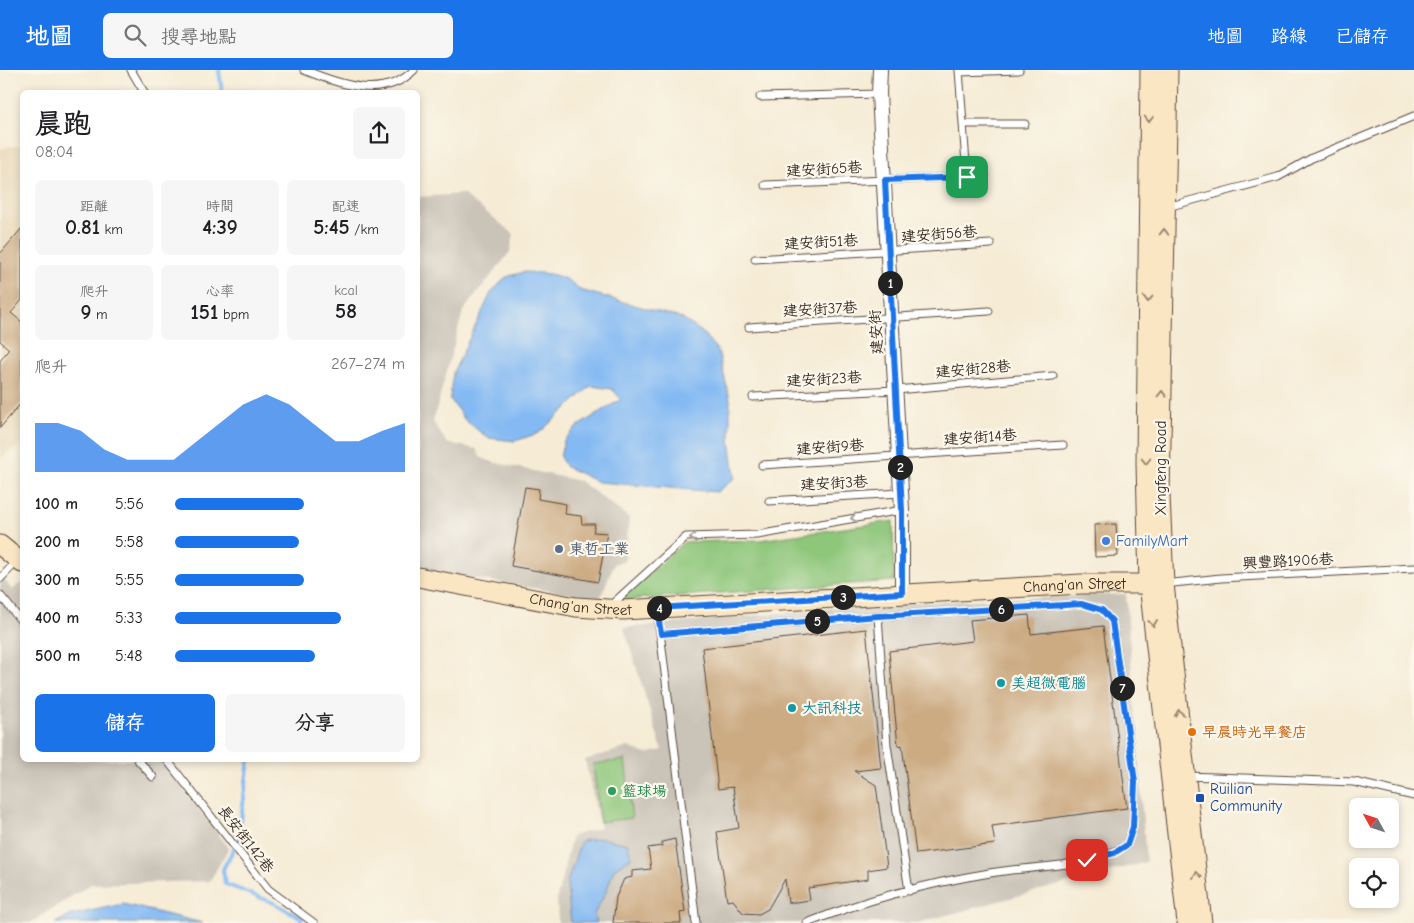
<!DOCTYPE html>
<html lang="zh-TW">
<head>
<meta charset="utf-8">
<style>
	body { margin:0; font-family:"Comic Neue","LXGW WenKai TC",sans-serif; background:#f6f6f6; color:#202124; height:100vh; display:flex; flex-direction:column; font-size:19px; white-space:nowrap }
	* { box-sizing:border-box; margin:0 }
	p { font-size:16px; color:#757577 }
	.icon { flex:none; width:28px; height:28px; fill:none; stroke:currentColor; stroke-width:2; stroke-linecap:round; stroke-linejoin:round }
	.map { position:relative; flex:1; overflow:hidden }
	.drawer { position:absolute; left:20px; top:20px; width:400px; height:672px; display:flex; flex-direction:column; background:#fff; border-radius:8px; box-shadow:0 2px 8px #0003 }
	.drawer>* { flex:none }
	.needle { width:32px; rotate:310deg }
	.controls { position:absolute; left:1349px; top:728px; display:grid; gap:10px }
	.controls a { display:grid; place-items:center; width:50px; height:50px; border-radius:8px; background:#fff; box-shadow:0 2px 8px #0003; font-size:25px }
	.pin { position:absolute; display:grid; place-items:center; width:42px; height:42px; color:#fff; margin:-21px; border-radius:10px; box-shadow:0 2px 8px #0006 }
	.km { position:absolute; width:25px; height:25px; margin:-12px; border-radius:50%; background:#222; color:#fff; font-size:14px; line-height:25px; text-align:center }
	.round { display:grid; place-items:center; flex:none; width:52px; height:52px; border-radius:8px; background:#f6f6f6 }
	.headline { display:flex; align-items:center; justify-content:space-between; height:85px; padding:0 15px }
	h1 { font-size:28px; font-weight:700; line-height:38px }
	.metrics { display:grid; grid-template-columns:repeat(3,1fr); gap:8px; height:85px; padding:5px 15px }
	.metrics div { display:grid; align-content:center; border-radius:8px; background:#f6f6f6; text-align:center }
	.metrics b { font-size:21px; font-weight:700 }
	.metrics small { font-size:14px; font-weight:400 }
	.metrics p { font-size:14px }
	.chart { height:140px; padding:10px 15px }
	.chart p { display:flex; justify-content:space-between }
	.chart svg { width:100%; height:90px; margin-top:5px; fill:#1a73e8; opacity:.7 }
	.primary-button { display:flex; gap:10px; margin-top:auto; padding:10px 15px }
	.primary-button a { flex:1; height:58px; border-radius:8px; background:#1a73e8; color:#fff; font-size:20px; font-weight:700; line-height:58px; text-align:center }
	.primary-button a+a { background:#f6f6f6; color:#202124 }
	ul { padding:0 15px; list-style:none; font-size:16px }
	li { display:grid; grid-template-columns:80px 60px 1fr; align-items:center; height:38px }
	li i { height:12px; border-radius:6px; background:#1a73e8 }
	header { display:flex; align-items:center; gap:30px; box-sizing:border-box; height:70px; padding:0 25px; background:#1a73e8; color:#fff }
	header strong { font-size:24px }
	nav { display:flex; gap:28px; margin-inline-start:auto; font-size:18px }
	.search { width:350px; height:45px; background:#f6f6f6; display:flex; align-items:center; gap:12px; box-sizing:border-box; padding:0 18px; border-radius:8px; color:#757577; font-size:19px }
	.map>svg:first-child { display:block }
</style>
</head>
<body>
<header>
<strong>地圖</strong>
<div class="search"><svg class="icon" aria-label="search" viewBox="0 0 24 24"><circle cx="10" cy="10" r="6"/><path d="M15 15l6 6"/></svg>搜尋地點</div>
<nav><a>地圖</a><a>路線</a><a>已儲存</a></nav>
</header>
<div class="map">
<svg width="1414" height="853" viewBox="0 0 1414 853">
	<rect width="100%" height="100%" fill="#fbf7ec"/>
	<filter id="ink" filterUnits="userSpaceOnUse"><feTurbulence type="fractalNoise" baseFrequency=".02" numOctaves="2"/><feDisplacementMap in="SourceGraphic" scale="10" xChannelSelector="R" yChannelSelector="G"/><feConvolveMatrix kernelMatrix="1 2 1 2 8 2 1 2 1" color-interpolation-filters="sRGB"/></filter>
	<filter id="wash" filterUnits="userSpaceOnUse"><feTurbulence type="fractalNoise" baseFrequency=".0096" numOctaves="4" result="noise"/><feDisplacementMap in="SourceGraphic" scale="20" xChannelSelector="R" yChannelSelector="G"/><feGaussianBlur stdDeviation="1.12" result="paint"/><feColorMatrix in="noise" values="0 0 0 0 0 0 0 0 0 0 0 0 0 0 0 0 0 1.4 0 .05"/><feComposite in="paint" operator="in"/></filter>
	<g filter="url(#wash)">
		<rect width="100%" height="100%" fill="#f6ecd6"/>
		<path fill="#ead9ba" d="M10,76h12v298l-22,14v-309z"/>
		<path fill="#cac3b8" d="M463,124l51,40 -4,18 -47,59 -30,111 14,21 30,6 3,8 12,5 88,19 49,37 -4,42 -11,4 -14,35 -182,-30v-372z
			M0,504l12,16 10,-8v178h139l64,83 3,6 -18,32 -119,3 -61,39h-30z
			M1126,524l20,268 -229,61h-359l-1,-26 15,-61 28,-8 -15,-68 43,-13 19,7 15,-4 -38,-122 255,-24z"/>
		<path fill="#8ec67a" stroke="#64784c" d="M893,451l1,60 -273,19 63,-58 76,-2z
			M625,690l7,58 -32,4 -7,-58z"/>
		<path fill="#84baf3" stroke="#607288" d="M524,202c22,1 40,1 56,18l101,28 21,14 16,19 12,48v39l5,40 -18,14 -119,-10 -32,-15 -6,-10 4,-17 14,-14 43,-27 -9,-10 -21,-3 -52,47 -24,8 -27,-3 -23,-18 -15,-21 3,-26 38,-80 15,-16z
			M601,768l27,6 3,14 -17,11 -8,23 -12,22 2,9h-25l-4,-40 14,-42z
			M123,834l80,19h-148l16,-8z"/>
		<g fill="none" stroke-linecap="round" stroke-linejoin="round">
			<path stroke="#84baf3" stroke-width="4" d="M219,0l3,22
				M249,690l-11,81 -15,28 2,15 49,19 28,15 -2,5"/>
		</g>
		<g id="blocks">
			<path fill="#ccab83" d="M22,158v72l-11,13 11,9v80l-22,26v-67l9,-12 -9,-8v-87z
				M525,417l14,2 -1,10 28,5 -1,10 16,2 1,8h13l-2,8 14,1 -9,49 -87,-16z
				M1116,454l2,32 -23,1 -1,-32z
				M1029,545l2,19 72,-8 24,182 -135,18 3,18 -79,10 -14,-109 -4,1 -9,-95 84,-10 -3,-21z
				M866,559l15,139 -27,3 22,14 11,82 -19,3v9l-60,9 2,12 -22,3 -3,-24 -17,30 -9,5 -16,-1 -10,-13 -6,1 -10,-69 22,-4 -6,-41 -15,2 -16,-141z
				M675,769l10,73 -5,1 1,10h-68l3,-26 8,-18 8,-2v-6l19,-2 -3,-21 14,-2v-4z"/>
		</g>
	</g>
	<g filter="url(#ink)">
		<use href="#blocks" fill-opacity="0" stroke="#57473a" stroke-width="1"/>
		<g fill="none" stroke-linecap="round" stroke-linejoin="round">
			<g stroke="#57473a" stroke-width="9">
				<path id="lane" d="M131,0l13,22
					M304,0c35,14 79,31 110,0
					M959,0l8,107
					M959,2l60,-2
					M760,27l119,-3
					M963,54h62
					M765,115l220,-9
					M1167,137l111,-30 34,-19 102,-42
					M755,189l236,-15
					M749,257l240,-16
					M753,327l143,-7 157,-14
					M762,395l301,-20
					M769,431l132,-8
					M0,509l17,-18
					M1164,514l57,-6 193,-10
					M0,525l22,27
					M611,535l75,-68 71,-2 145,-25
					M657,538l39,315
					M878,546l9,129 22,146
					M661,564l217,-18 204,-12 20,6 10,11 23,161 -2,45 -6,18c-40,24 -92,20 -137,28 -61,10 -125,27 -183,50
					M138,690l15,17
					M167,690l101,129 46,34
					M1186,706l168,6 60,14"/>
			</g>
			<g stroke="#57473a" stroke-width="16">
				<path id="street" d="M880,0l-1,24 23,416v83"/>
			</g>
			<g stroke="#57473a" stroke-width="21">
				<g id="secondary">
					<path d="M1150,0l-4,393 3,121 38,339"/>
					<path d="M1168,0l-8,425 4,89 38,339"/>
					<path d="M0,475l22,18"/>
					<path id="s1" d="M418,507l158,30 47,3 459,-26h78"/>
				</g>
			</g>
			<use href="#lane" stroke="#fff" stroke-width="7"/>
			<use href="#street" stroke="#fff" stroke-width="14"/>
			<use href="#secondary" stroke="#fbe6c4" stroke-width="19"/>
		</g>
		<defs><path id="oneway-chevron" d="M-2-3.5L2.5 0L-2 3.5" fill="none" stroke-width="1.6" stroke-linecap="round" stroke-linejoin="round" transform="scale(1.25)"/></defs>
		<g stroke="#9b8871">
			<use href="#oneway-chevron" transform="translate(1149 49) rotate(90)"/>
			<use href="#oneway-chevron" transform="translate(1164 162) rotate(-89)"/>
			<use href="#oneway-chevron" transform="translate(1148 229) rotate(91)"/>
			<use href="#oneway-chevron" transform="translate(1162 324) rotate(-89)"/>
			<use href="#oneway-chevron" transform="translate(1146 391) rotate(90)"/>
			<use href="#oneway-chevron" transform="translate(1153 553) rotate(84)"/>
			<use href="#oneway-chevron" transform="translate(1179 643) rotate(-96)"/>
			<use href="#oneway-chevron" transform="translate(1197 805) rotate(-96)"/>
		</g>
		<g stroke="#a79f9a">
			<use href="#oneway-chevron" transform="translate(854 448) rotate(170)"/>
			<use href="#oneway-chevron" transform="translate(693 468) rotate(174)"/>
		</g>
	</g>
	<g fill="none" stroke-linecap="round" stroke-linejoin="round" filter="url(#ink)">
		<g stroke="#fff" stroke-width="10">
			<path id="route" d="M967,107l-82,3 17,330v83l-245,15 4,26 217,-18 204,-12 20,6 10,11 23,161 -2,45 -6,18 -13,8 -27,7"/>
		</g>
		<use href="#route" stroke="#1a73e8" stroke-width="6"/>
	</g>
	<circle fill="#3f7fe0" stroke="#fbf7ec" stroke-width="2" cx="1106" cy="471" r="5"/>
	<circle fill="#5c6f8a" stroke="#fbf7ec" stroke-width="2" cx="559" cy="479" r="5"/>
	<g fill="#0f9aa8" stroke="#fbf7ec" stroke-width="2">
		<circle cx="1001" cy="613" r="5"/>
		<circle cx="792" cy="638" r="5"/>
	</g>
	<circle fill="#e8710a" stroke="#fbf7ec" stroke-width="2" cx="1192" cy="662" r="5"/>
	<circle fill="#2e9e5b" stroke="#fbf7ec" stroke-width="2" cx="612" cy="721" r="5"/>
	<rect fill="#1a4fb4" stroke="#fbf7ec" stroke-width="2" x="1195" y="723" width="10" height="10" rx="2.5"/>
	<g text-anchor="middle" dominant-baseline="central" stroke-width="4.5" stroke-linejoin="round" paint-order="stroke">
		<g font-size="15" fill="#3b2a1e" stroke="#fbf7ec">
			<text transform="translate(824 99) rotate(-3)">建安街65巷</text>
			<text transform="translate(939 164) rotate(-4)">建安街56巷</text>
			<text transform="translate(821 172) rotate(-3)">建安街51巷</text>
			<text transform="translate(820 239) rotate(-3)">建安街37巷</text>
			<text transform="translate(876 262) rotate(-93)">建安街</text>
			<text transform="translate(973 299) rotate(-5)">建安街28巷</text>
			<text transform="translate(824 309) rotate(-3)">建安街23巷</text>
			<text transform="translate(980 367) rotate(-4)">建安街14巷</text>
			<text transform="translate(830 377) rotate(-4)">建安街9巷</text>
			<text transform="translate(1161 398) rotate(-90)">Xingfeng Road</text>
			<text transform="translate(834 413) rotate(-3)">建安街3巷</text>
			<text transform="translate(1288 491) rotate(-3)">興豐路1906巷</text>
			<text stroke="none"><textPath href="#s1" startOffset="660">Chang'an Street</textPath></text>
			<text stroke="none"><textPath href="#s1" startOffset="165">Chang'an Street</textPath></text>
			<text transform="translate(246 769) rotate(52)">長安街142巷</text>
		</g>
		<g font-size="15" fill="#366cbe" stroke="#fbf7ec" text-anchor="start">
			<text x="1116" y="471">FamilyMart</text>
		</g>
		<g font-size="15" fill="#4e5e75" stroke="#fbf7ec" text-anchor="start">
			<text x="569" y="479">東哲工業</text>
		</g>
		<g font-size="15" fill="#0d838f" stroke="#fbf7ec" text-anchor="start">
			<text x="1011" y="613">美超微電腦</text>
			<text x="802" y="638">大訊科技</text>
		</g>
		<g font-size="15" fill="#c56008" stroke="#fbf7ec" text-anchor="start">
			<text x="1202" y="662">早晨時光早餐店</text>
		</g>
		<g font-size="15" fill="#164399" stroke="#fbf7ec" text-anchor="start">
			<text x="1210" y="719">Ruilian<tspan x="1210" dy="17">Community</tspan></text>
		</g>
		<g font-size="15" fill="#27864d" stroke="#fbf7ec" text-anchor="start">
			<text x="622" y="721">籃球場</text>
		</g>
	</g>
</svg>
<div class="controls">
<a><svg class="needle" viewBox="-14 -14 28 28"><path d="M0-13l5 13h-10z" fill="#e53935"/><path d="M0 13l5-13h-10z" fill="#757577"/></svg></a>
<a><svg class="icon" aria-label="locate" viewBox="0 0 24 24"><circle cx="12" cy="12" r="6"/><path d="M12 2v4M12 18v4M2 12h4M18 12h4"/></svg></a>
</div>
<div class="pin" style="left:967px;top:107px;background:#1e9e55"><svg class="icon" aria-label="arrive" viewBox="0 0 24 24"><path d="M6 21V4h12l-3 4 3 4H6"/></svg></div>
<div class="pin" style="left:1087px;top:790px;background:#d93025"><svg class="icon" aria-label="check" viewBox="0 0 24 24"><path d="M5 12l5 5 9-10"/></svg></div>
<b class="km" style="left:890px;top:213px">1</b>
<b class="km" style="left:900px;top:397px">2</b>
<b class="km" style="left:843px;top:527px">3</b>
<b class="km" style="left:659px;top:538px">4</b>
<b class="km" style="left:817px;top:551px">5</b>
<b class="km" style="left:1001px;top:539px">6</b>
<b class="km" style="left:1122px;top:618px">7</b>
<section class="drawer">
<div class="headline"><div><h1>晨跑</h1><p>08:04</p></div><a class="round"><svg class="icon" aria-label="share" viewBox="0 0 24 24"><path d="M12 15V3M7 8l5-5 5 5M5 13v7h14v-7"/></svg></a></div>
<div class="metrics">
<div><p>距離</p><b>0.81<small> km</small></b></div>
<div><p>時間</p><b>4:39</b></div>
<div><p>配速</p><b>5:45<small> /km</small></b></div>
</div>
<div class="metrics">
<div><p>爬升</p><b>9<small> m</small></b></div>
<div><p>心率</p><b>151<small> bpm</small></b></div>
<div><p>kcal</p><b>58</b></div>
</div>
<div class="chart"><p><span>爬升</span>267–274 m</p>
<svg viewBox="0 0 160 44" preserveAspectRatio="none"><path d="M0 44V20L10 20L20 24L30 33L40 38L50 38L60 38L70 29L80 20L90 11L100 6L110 11L120 20L130 29L140 29L150 24L160 20V44z"/></svg>
</div>
<ul>
<li><b>100 m</b>5:56<i style="width:56%"></i></li>
<li><b>200 m</b>5:58<i style="width:54%"></i></li>
<li><b>300 m</b>5:55<i style="width:56%"></i></li>
<li><b>400 m</b>5:33<i style="width:72%"></i></li>
<li><b>500 m</b>5:48<i style="width:61%"></i></li>
</ul>
<div class="primary-button"><a>儲存</a><a>分享</a></div>
</section>
</div>
</body>
</html>
